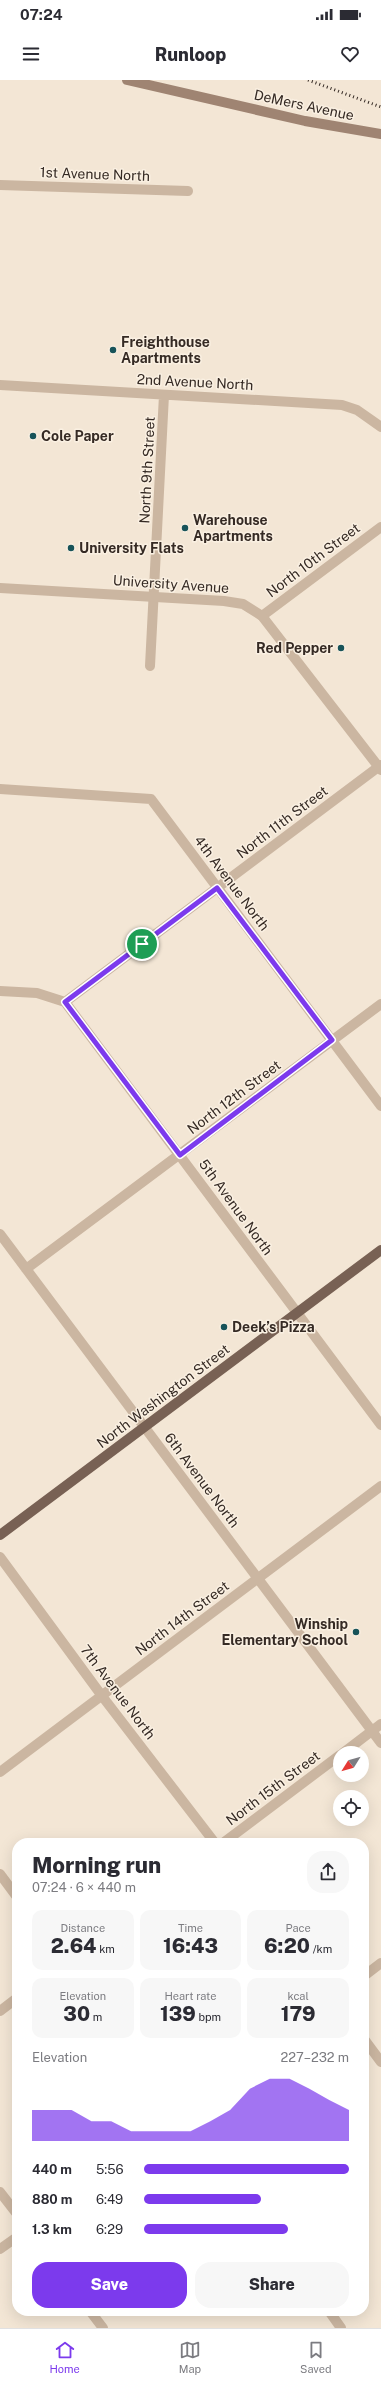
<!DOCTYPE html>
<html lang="en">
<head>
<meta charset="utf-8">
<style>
	body { margin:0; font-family:"Public Sans",sans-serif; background:#f7f7f7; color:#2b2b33; height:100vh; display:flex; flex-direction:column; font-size:15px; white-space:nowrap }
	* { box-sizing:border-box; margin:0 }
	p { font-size:13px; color:#7c7c81 }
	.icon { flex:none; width:22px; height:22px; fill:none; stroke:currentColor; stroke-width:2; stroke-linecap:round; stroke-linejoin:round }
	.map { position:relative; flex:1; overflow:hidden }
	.drawer { position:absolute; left:12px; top:1758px; width:357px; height:478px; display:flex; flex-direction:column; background:#fff; border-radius:16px; box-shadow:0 4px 16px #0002 }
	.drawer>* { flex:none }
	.needle { width:26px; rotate:233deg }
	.buttons { position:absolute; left:333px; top:1666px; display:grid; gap:8px }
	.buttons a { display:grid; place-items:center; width:36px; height:36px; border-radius:50%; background:#fff; box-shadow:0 4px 16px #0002; font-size:20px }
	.pin { position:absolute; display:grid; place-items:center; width:34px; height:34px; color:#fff; margin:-17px; border:2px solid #fff; border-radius:50%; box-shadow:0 1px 4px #0007 }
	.round { display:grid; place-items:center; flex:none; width:42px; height:42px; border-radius:16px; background:#f7f7f7 }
	.summary { display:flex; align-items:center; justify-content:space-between; height:68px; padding:0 20px }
	h1 { font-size:22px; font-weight:800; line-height:30px }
	.metrics { display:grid; grid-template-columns:repeat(3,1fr); gap:6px; height:68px; padding:4px 20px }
	.metrics div { display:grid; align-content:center; border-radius:10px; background:#f7f7f7; text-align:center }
	.metrics b { font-size:20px; font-weight:800 }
	.metrics small { font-size:11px; font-weight:400 }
	.metrics p { font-size:11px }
	.chart { height:112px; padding:8px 20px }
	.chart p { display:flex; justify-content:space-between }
	.chart svg { width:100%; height:72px; margin-top:4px; fill:#7c3aed; opacity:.7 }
	.cta { display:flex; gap:8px; margin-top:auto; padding:8px 20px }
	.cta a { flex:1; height:46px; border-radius:16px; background:#7c3aed; color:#fff; font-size:16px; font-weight:800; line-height:46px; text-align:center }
	.cta a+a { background:#f7f7f7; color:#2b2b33 }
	ul { padding:0 20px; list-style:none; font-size:13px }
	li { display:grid; grid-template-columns:64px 48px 1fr; align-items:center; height:30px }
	li i { height:10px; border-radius:5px; background:#7c3aed }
	.status { display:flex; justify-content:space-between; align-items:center; height:28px; padding:0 20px; background:#fff; direction:ltr }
	.status svg { height:11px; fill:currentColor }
	header { display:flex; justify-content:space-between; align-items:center; height:52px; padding:0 20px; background:#fff; font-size:18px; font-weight:800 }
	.menu { display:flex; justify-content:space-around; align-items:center; height:56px; border-top:1px solid #e1e1e2; background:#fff; font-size:11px; color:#7c7c81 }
	.menu a { display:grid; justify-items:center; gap:2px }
	.menu .active { color:#7c3aed }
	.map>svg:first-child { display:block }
</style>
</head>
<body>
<div class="status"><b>07:24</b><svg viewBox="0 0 49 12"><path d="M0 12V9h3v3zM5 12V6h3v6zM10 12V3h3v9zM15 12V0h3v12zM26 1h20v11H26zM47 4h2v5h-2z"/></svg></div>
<header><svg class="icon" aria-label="menu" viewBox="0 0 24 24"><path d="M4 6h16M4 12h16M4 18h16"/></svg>Runloop<svg class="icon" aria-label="heart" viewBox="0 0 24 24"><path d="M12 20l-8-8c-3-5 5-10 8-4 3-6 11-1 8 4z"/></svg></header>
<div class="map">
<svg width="381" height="2248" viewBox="0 0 381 2248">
	<rect width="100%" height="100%" fill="#f3e6d5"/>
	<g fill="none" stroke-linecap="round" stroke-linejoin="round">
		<path stroke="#cbb6a1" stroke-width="10" d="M0,105l188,6
			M0,305l342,20 15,5 24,17
			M262,536l119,-89
			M150,586l14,-271
			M0,709l151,10 230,307
			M0,911l37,2 28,9 316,423
			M65,922l316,-237
			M0,1154l381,509
			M26,1189l355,-265
			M0,1477l102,139 113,147
			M343,1673l38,-29
			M0,1692l381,-286
			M223,1763l117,-88
			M0,1794l17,23
			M364,1896l17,-13
			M0,1931l17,-13
			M364,1959l17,23
			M0,2112l17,22
			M0,2169l17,-12
			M90,2231l13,17
			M329,2231l12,17"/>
		<path stroke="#cbb6a1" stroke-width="10" d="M0,508l224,13 19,3 19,12 119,154"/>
		<path stroke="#9f8472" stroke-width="10" d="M127,0l178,41 76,13"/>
		<path stroke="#786154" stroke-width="10" d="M0,1455l381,-285"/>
		<path stroke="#352a24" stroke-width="3" stroke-dasharray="1 3" stroke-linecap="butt" d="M308,0l73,27"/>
	</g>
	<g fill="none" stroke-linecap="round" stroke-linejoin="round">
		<g stroke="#fff" stroke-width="8">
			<path id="route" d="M217,808l115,152 -152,115 -115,-153z"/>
		</g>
		<use href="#route" stroke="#7c3aed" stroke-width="5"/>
	</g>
	<g fill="#175359" stroke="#faf0e2" stroke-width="1.5">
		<circle cx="113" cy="270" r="4"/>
		<circle cx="33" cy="356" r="4"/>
		<circle cx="185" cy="448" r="4"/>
		<circle cx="71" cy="468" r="4"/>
		<circle cx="341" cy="568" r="4"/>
		<circle cx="224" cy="1247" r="4"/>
		<circle cx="356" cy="1552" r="4"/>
	</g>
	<g text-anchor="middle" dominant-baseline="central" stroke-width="3" stroke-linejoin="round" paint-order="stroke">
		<g font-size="14" fill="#352a24" stroke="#faf0e2">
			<text transform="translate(304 25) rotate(12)">DeMers Avenue</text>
			<text transform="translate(95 94) rotate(2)">1st Avenue North</text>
			<text transform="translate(195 302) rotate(3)">2nd Avenue North</text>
			<text transform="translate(147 390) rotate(-87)">North 9th Street</text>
			<text transform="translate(313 480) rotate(-37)">North 10th Street</text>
			<text transform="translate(171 504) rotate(4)">University Avenue</text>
			<text transform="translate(282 742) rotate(-37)">North 11th Street</text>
			<text transform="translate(232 803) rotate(53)">4th Avenue North</text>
			<text transform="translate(234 1017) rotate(-37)">North 12th Street</text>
			<text transform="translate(236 1127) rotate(54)">5th Avenue North</text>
			<text transform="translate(163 1316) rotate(-37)">North Washington Street</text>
			<text transform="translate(202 1400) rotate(53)">6th Avenue North</text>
			<text transform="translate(182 1538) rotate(-37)">North 14th Street</text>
			<text transform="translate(118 1612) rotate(53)">7th Avenue North</text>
			<text transform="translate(273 1708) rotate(-37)">North 15th Street</text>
		</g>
		<g font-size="14" font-weight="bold" fill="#352a24" stroke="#faf0e2" text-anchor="start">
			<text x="121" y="262">Freighthouse<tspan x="121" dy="16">Apartments</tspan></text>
			<text x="41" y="356">Cole Paper</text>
			<text x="193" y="440">Warehouse<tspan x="193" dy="16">Apartments</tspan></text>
			<text x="79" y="468">University Flats</text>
			<text x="333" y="568" text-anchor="end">Red Pepper</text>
			<text x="232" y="1247">Deek’s Pizza</text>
			<text x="348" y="1544" text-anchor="end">Winship<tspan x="348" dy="16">Elementary School</tspan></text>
		</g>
	</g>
</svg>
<div class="buttons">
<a><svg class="needle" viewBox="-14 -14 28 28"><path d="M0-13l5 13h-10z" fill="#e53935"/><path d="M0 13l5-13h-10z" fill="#7c7c81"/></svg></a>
<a><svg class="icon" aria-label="locate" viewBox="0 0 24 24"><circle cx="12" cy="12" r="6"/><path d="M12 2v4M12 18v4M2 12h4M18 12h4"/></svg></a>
</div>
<div class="pin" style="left:142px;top:864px;background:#1e9e55"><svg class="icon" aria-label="arrive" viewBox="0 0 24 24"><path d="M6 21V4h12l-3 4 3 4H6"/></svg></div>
<section class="drawer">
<div class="summary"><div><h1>Morning run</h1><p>07:24 · 6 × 440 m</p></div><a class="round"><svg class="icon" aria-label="share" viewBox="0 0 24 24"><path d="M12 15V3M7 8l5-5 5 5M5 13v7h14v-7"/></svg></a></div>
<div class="metrics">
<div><p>Distance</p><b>2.64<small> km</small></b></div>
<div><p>Time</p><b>16:43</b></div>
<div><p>Pace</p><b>6:20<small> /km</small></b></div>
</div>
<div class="metrics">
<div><p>Elevation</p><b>30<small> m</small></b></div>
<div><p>Heart rate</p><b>139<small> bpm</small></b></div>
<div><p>kcal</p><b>179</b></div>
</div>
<div class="chart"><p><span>Elevation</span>227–232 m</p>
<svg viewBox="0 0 160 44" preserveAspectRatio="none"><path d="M0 44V25L10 25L20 25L30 32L40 32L50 38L60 38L70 38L80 38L90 32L100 25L110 12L120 6L130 6L140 12L150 19L160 25V44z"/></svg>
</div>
<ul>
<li><b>440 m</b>5:56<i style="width:100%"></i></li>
<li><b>880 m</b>6:49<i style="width:57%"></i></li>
<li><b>1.3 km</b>6:29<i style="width:70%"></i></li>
</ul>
<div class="cta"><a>Save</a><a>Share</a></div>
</section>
</div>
<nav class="menu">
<a class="active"><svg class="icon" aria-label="home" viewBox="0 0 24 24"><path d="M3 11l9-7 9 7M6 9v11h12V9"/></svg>Home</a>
<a><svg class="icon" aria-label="map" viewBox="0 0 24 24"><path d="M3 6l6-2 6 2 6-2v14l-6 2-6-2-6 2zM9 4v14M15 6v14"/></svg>Map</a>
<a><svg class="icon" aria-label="saved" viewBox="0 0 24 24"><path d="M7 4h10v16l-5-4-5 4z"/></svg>Saved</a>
</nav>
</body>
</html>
